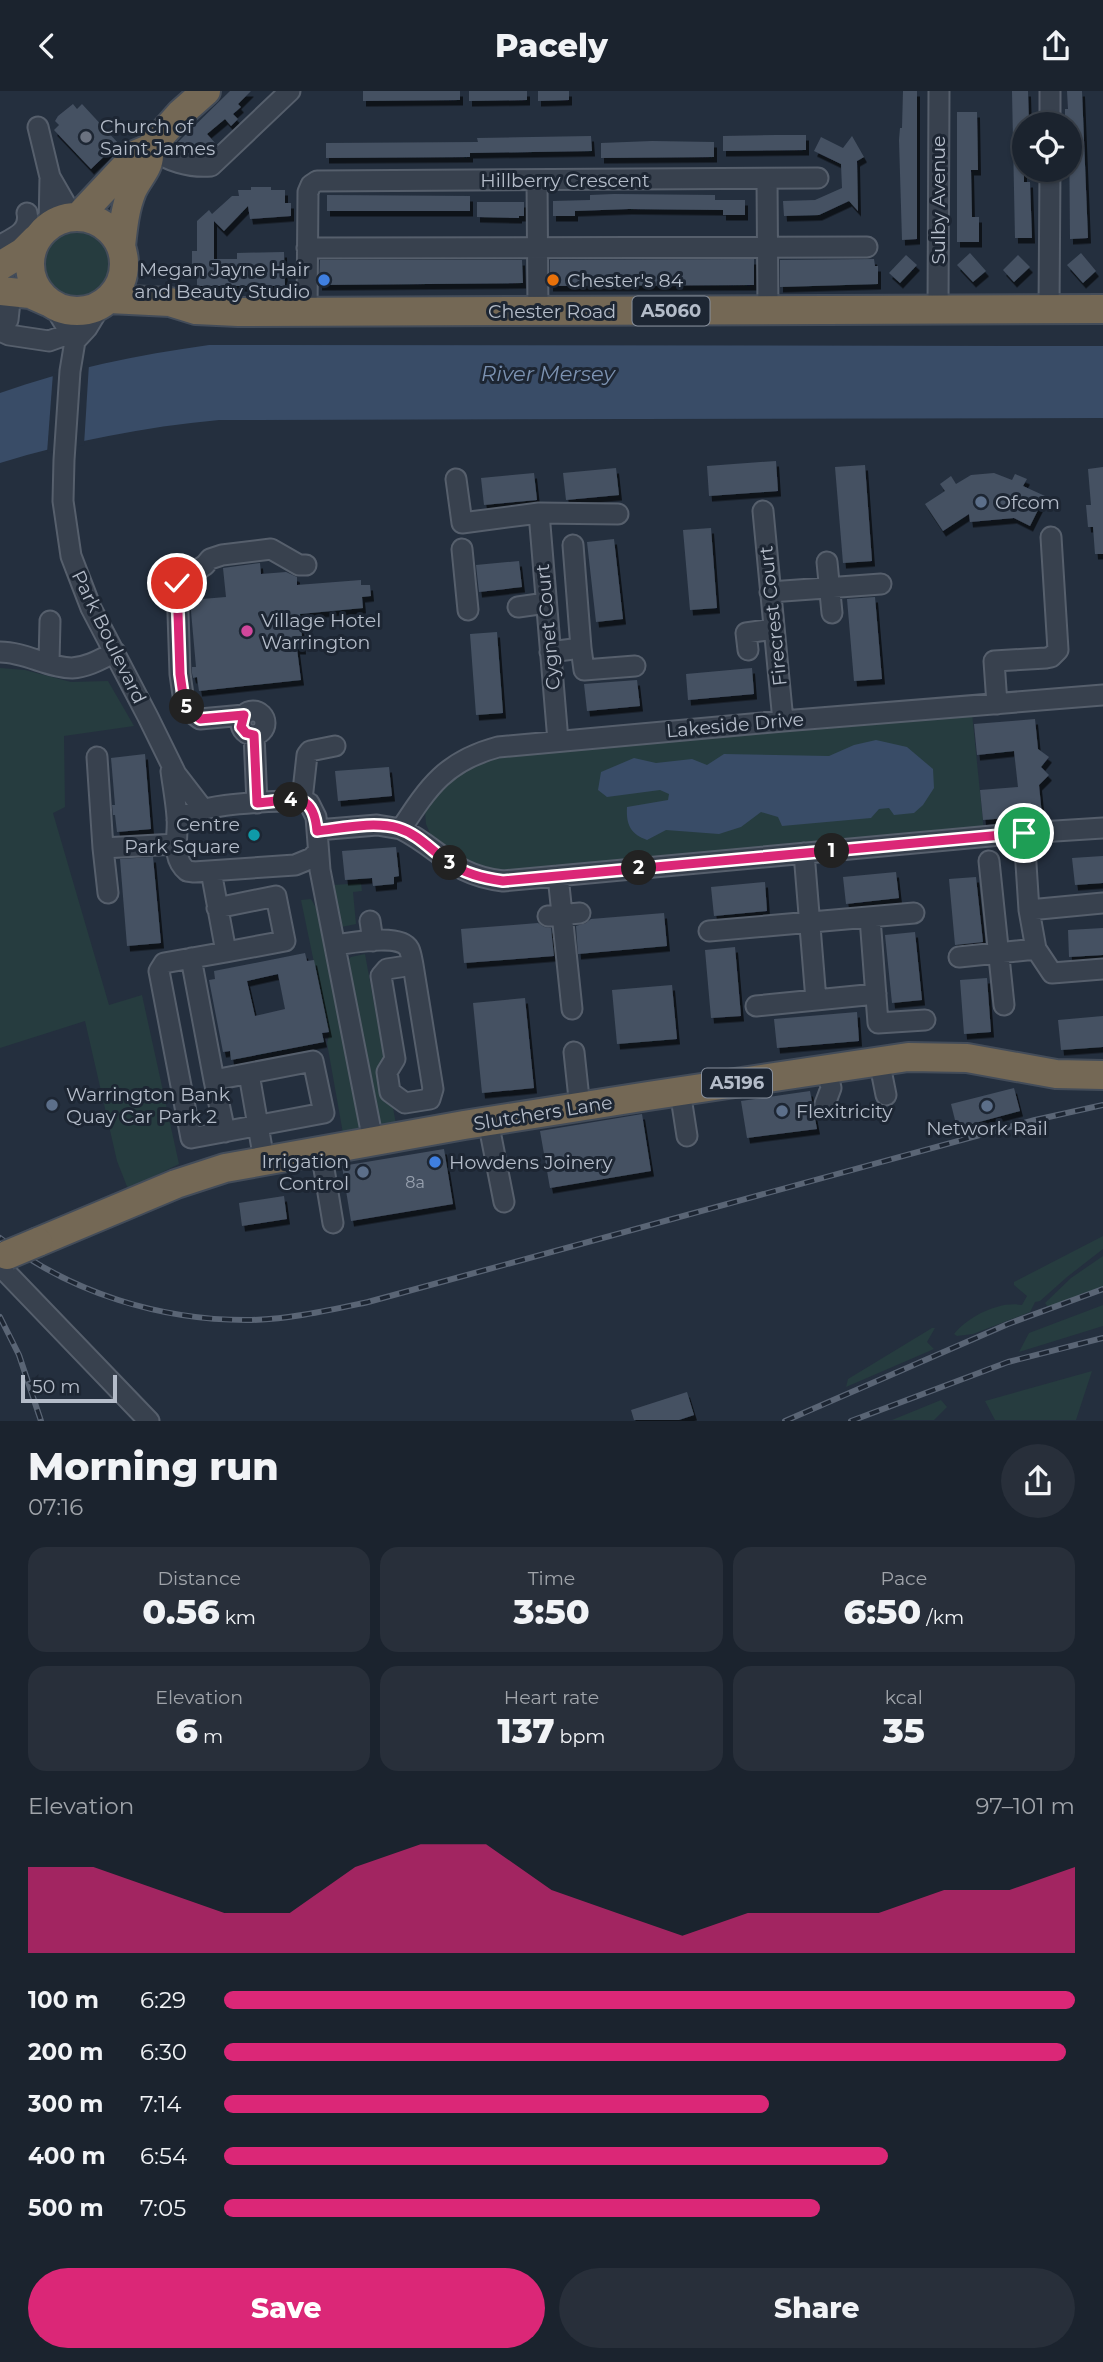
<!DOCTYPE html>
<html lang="en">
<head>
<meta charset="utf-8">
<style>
	body { margin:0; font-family:Montserrat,sans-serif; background:#282f3a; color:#f1f3f6; height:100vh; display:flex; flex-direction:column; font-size:26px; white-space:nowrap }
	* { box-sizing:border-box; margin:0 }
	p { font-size:23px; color:#a0a4aa }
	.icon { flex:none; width:38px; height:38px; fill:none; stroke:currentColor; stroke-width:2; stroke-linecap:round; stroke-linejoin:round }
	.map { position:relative; height:1330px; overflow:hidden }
	.panel { display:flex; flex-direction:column; background:#1b232e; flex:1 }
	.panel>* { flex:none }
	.buttons { position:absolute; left:1012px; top:21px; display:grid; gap:14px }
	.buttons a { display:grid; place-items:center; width:70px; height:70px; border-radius:50%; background:#1b232e; box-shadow:0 2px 5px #0004,0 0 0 2px #39404a; font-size:35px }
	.scale { position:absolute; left:21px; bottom:18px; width:96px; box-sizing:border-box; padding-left:7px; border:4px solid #b4bcc9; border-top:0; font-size:19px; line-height:24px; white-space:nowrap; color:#b4bcc9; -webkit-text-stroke:5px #1d2633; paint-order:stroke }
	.pin { position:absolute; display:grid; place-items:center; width:60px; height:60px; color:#fff; margin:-30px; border:4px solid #fff; border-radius:50%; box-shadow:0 2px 7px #0007 }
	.km { position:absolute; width:35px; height:35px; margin:-18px; border-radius:50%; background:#222; color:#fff; font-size:19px; line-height:35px; text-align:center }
	.round { display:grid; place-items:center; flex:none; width:74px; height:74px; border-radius:37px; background:#282f3a }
	.headline { display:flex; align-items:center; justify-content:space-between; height:119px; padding:0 28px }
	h1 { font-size:38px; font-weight:800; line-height:52px }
	.figures { display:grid; grid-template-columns:repeat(3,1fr); gap:10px; height:119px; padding:7px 28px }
	.figures div { display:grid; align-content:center; border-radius:18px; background:#282f3a; text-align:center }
	.figures b { font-size:35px; font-weight:800 }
	.figures small { font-size:19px; font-weight:400 }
	.figures p { font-size:19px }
	.chart { height:196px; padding:14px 28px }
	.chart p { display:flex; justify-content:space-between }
	.chart svg { width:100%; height:126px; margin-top:7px; fill:#db2777; opacity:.7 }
	.primary-button { display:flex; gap:14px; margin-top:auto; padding:14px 28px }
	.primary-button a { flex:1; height:80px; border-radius:42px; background:#db2777; color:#fff; font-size:28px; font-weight:800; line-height:80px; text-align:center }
	.primary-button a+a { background:#282f3a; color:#f1f3f6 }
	ul { padding:0 28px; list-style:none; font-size:23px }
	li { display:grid; grid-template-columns:112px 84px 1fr; align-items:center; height:52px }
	li i { height:18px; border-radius:9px; background:#db2777 }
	header { display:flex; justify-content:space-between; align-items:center; height:91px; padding:0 28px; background:#1b232e; font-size:32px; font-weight:800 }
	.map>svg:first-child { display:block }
</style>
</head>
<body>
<header><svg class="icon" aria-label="back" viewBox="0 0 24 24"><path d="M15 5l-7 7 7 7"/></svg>Pacely<svg class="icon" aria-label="share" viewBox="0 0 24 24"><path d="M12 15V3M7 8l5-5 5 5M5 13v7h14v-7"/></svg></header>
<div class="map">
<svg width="1103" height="1330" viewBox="0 0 1103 1330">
	<defs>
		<filter id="shadow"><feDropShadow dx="3" dy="5.5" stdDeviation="0" flood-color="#0009"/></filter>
	</defs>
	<rect width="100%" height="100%" fill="#242f3e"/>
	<path fill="#263c3f" d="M44 173a35 35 0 1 1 70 0a35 35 0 1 1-70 0Z
		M0,577l25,2 46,12 37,-1 26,45 -70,10 1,71 -12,6 56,192 33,-10 37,169 -51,25 -11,-28 -32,-140 -85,27z
		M972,622l12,119 -471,41 -32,-3 -21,-9 -28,-23 -6,-14 -1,-13 21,-29 18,-15 38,-13z
		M361,792l1,8 -9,1 3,32 -15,3 -4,-14 -3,-28z
		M311,808l8,14 40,214 -2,5 -13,7 -17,-96 2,-8 -28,-135z
		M365,863l31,170 -14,3 -4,-4 -30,-163 3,-3z
		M1103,1145v13l-36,28 -27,24 -5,1 -5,10 -57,22 -16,2 -3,-2c15,-18 45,-33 68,-29l5,-9 -13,-11v-3z
		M1103,1165v32l-55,19 -3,-4 26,-25z
		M1103,1214v21l-84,26 10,-19z
		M932,1237h3l-8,14 7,7 -88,38 2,-8z
		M1092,1280l-16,49h-81l-10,-19z
		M941,1309l6,7 -13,13h-42z"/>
	<path fill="#394c67" d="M209,254l894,1v72l-884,2c-75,7 -147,21 -219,43v-70c67,-24 138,-38 209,-48z
		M876,649l31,7 26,22 1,19 -11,17 -9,8 -20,2 -5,-7 -10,1 -8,9 -89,8 -4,-9 -17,-5 -20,15 -22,7 -53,-4 -19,10c-17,-6 -21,-16 -20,-33l41,-7 1,-6 -9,-4 -53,7 -9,-7 3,-18 33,-14 22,5 36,-4 15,6 17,-11 105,2 25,-11z"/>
	<path fill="#242f3e" d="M89,273l-5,81 -37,8 6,-80z"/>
	<path fill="#455162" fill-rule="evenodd" filter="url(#shadow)" d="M230,0h21l-13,13 3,3 -8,7 5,5 -7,7 -6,-7 -18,15 9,10 -10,10 -22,-6 -6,-6z
		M363,0h97v9l-97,1z
		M469,0h58v9l-58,1z
		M538,0h31v9l-31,1z
		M903,0h14v148l-15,1 -3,-100 1,-12h2z
		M1012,0h16l1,33h-5v58h6l2,56h-17z
		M1067,0h15l6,147 -18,1 -1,-115h-4v-15h3z
		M73,13l4,5 5,-5 36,39 -27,26 -37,-39 5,-5 -4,-4 3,-5z
		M957,21h20l1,58h-7l1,47h7v25h-22z
		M777,44h29v15l-83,1v-15z
		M591,45l1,15 -122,2v4l-144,1v-15l152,-1 -1,-4z
		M852,45l12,21 -7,4 1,50 -9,-10 -30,14 -35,1 -1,-15 32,-1 27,-12 -1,-24 -27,-13 7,-14 22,11z
		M652,50l62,1v15l-113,1v-15z
		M251,96h20v3h14v13h6v13l-41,3 -2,-13 -24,25 -10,-10v38h23v-6l47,-1 1,34h-88v-15h-5v-20h5v-30l12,-11 3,4 20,-18h7l-1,-6h13z
		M614,103l101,1v5h30v15h-22v-5l-94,-1 -54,2v5h-22v-15l37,-1v-5z
		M327,104l143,1v15h-143z
		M477,111h47v14h-5v2l-42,-1z
		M970,162l16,18 -13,11 -16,-17z
		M1081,162l15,18 -13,12 -16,-18z
		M906,164l11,10 -17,18 -11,-10z
		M1018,164l12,12 -16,15 -11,-12z
		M754,168v26l-204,1v-26z
		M874,168l1,7h3v18l-98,3v-27z
		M320,169h202l1,23 -204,2z
		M776,370l2,30 -69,5 -2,-30z
		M865,374l7,96 -29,2 -8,-96z
		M1103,376v87h-8l-2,-27h-5l-2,-22h5l-3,-36z
		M616,377l3,27 -53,5 -3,-27z
		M534,382l3,27 -53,5 -3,-27z
		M994,382l18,7 3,-6 12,5 -4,7 22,10 -15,30 -16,-8 -44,4 -1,-8 -26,17 -18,-27 20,-13 -5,-7 11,-8 5,8 15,-9z
		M711,437l6,80 -27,2 -7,-80z
		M614,448l9,80 -27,3 -9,-80z
		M519,470l3,26 -43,5 -3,-27z
		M260,472l1,11 25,-2 11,5v8l64,-5v5h9l1,11 -9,1 1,11 -63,6 3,35h-6l4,31 -102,11 -2,-14 -4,1 -1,-5v-6h4l-6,-67 36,-3 -3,-29z
		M875,506l7,82 -28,2 -7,-82z
		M497,541l6,81 -27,2 -6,-81z
		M752,577l2,26 -66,6 -2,-26z
		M637,589l3,26 -53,5 -3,-27z
		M1035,628l3,30 11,8 -8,10 8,8 -10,10 3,30 -59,5 -3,-30 38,-3 -4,-36 -37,4 -3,-31z
		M145,663l6,75 -34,3 -2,-17h-2l-1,-10h3l-4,-47z
		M389,676l3,29 -54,5 -3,-30z
		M396,756l3,29 -5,1v7l-21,2 -1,-8 -27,2 -3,-29z
		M1103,765v27l-28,2 -3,-27z
		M153,766l8,86 -34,3 -7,-87z
		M896,781l3,26 -53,6 -3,-27z
		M976,786l7,65 -28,3 -6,-66z
		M765,791l2,29 -53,5 -3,-29z
		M664,822l3,33 -89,8 -2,-28 10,-3 5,-4z
		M538,832l6,4 7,1 3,28 -90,7 -3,-34z
		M1103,837v27l-34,2 -1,-27z
		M915,841l7,68 -30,3 -7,-68z
		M735,856l6,69 -30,2 -6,-68z
		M305,862l2,8 7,-1 15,72 -7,1 2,9 -93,18 -1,-9 -7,1 -14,-72 6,-1 -1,-8zM278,883l7,35 -30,7 -8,-35z
		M987,887l4,54 -27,2 -4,-54z
		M672,894l5,54 -60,5 -5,-54z
		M525,907l9,90 -52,5 -9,-90z
		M857,921l2,29 -82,7 -3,-29z
		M1103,925v31l-42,3 -3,-30z
		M1014,997l6,23 -63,17 -6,-24z
		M810,1000l7,38 -70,9 -6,-37z
		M642,1023l9,57 -101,17 -10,-57z
		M444,1058l9,55 -102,17 -9,-55z
		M284,1105l3,23 -45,7 -3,-23z
		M687,1301l7,23 -15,5h-45l-3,-10z"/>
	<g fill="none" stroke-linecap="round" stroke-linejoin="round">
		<g stroke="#565f6c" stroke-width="23">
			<path id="minor" d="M1050,33v-33
				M38,36l12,50 -1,49
				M150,57c17,13 40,20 61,18l79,-75
				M50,86l23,40
				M537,89l1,131
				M767,89l1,131
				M0,154c14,-7 31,-14 27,-32
				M307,157l560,-1
				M54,215l21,35 -5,30 -6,89 -1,41 8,55 20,52 57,109 28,57 27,35
				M1049,218l1,-139
				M938,219l1,-219
				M307,221l1,-120 3,-7 6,-4 501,-3
				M0,237l8,-8 3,-28
				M0,240l9,4 40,6 22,-8
				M75,250l12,-13 14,-23
				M456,388l6,44 77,-10 79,1
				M763,420l20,210
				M539,422l19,228
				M462,458l6,61
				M827,471l5,51
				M770,501l111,-8
				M518,516l28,-4
				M581,557l3,22 51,-4
				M748,559l-2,-17 28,-4
				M0,561c25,0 49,16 72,16 16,-1 29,-9 43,-16
				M550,561l31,-4 -8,-103
				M49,571l1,-41
				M997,613l-3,-43 52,-3 5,-1 7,-7 -7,-113
				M241 632a12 12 0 1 1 24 0a12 12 0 1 1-24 0Z
				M244,624l-44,4 -8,-6 -8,-11 -4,-28 -3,-91 28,-18 5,-6 12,-4 49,-6 28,16h7
				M254,644l3,68
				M97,666l6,91
				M171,680c2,15 5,31 6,46 2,18 -7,40 10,54l7,1 101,-7 17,-7 6,-7
				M302,709l5,-45 3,-4 25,-5
				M177,729c24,-18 94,-18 125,-20l7,3 7,14 4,53 53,271
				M401,738c41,21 51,46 102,52l521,-48 79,-5
				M317,739l60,-5 24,4c28,-43 45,-68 97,-82l285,-26 320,-26
				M804,762l12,147
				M989,770l15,144
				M558,785l14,133
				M108,802l-5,-45 73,-4
				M217,817l59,-12 9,45 -59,11
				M1029,819l74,-7
				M548,825l32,-3
				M870,827l8,105 47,-3
				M370,830l3,20
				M709,840l205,-18
				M335,854c16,-2 66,-12 74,4 2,4 3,11 4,16l20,124 -3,10 -25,4 -15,-11 -3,-20 8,-13 -14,-83 6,-7 26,-4
				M1036,858l16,24 51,-4
				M959,866l77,-8 -7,-39 -5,-77
				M191,867l23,122 99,-19 11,52 -133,25 -32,-167 5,-8 62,-11 -15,-81
				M756,915l120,-12
				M574,961l6,56
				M879,969l7,35
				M249,983l15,86
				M214,989l11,52
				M680,1000l7,45
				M825,1013l6,-16 -4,-18
				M488,1030l16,81
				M321,1060l12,72
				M0,1175l149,155"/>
		</g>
		<g stroke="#434c59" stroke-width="32">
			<path id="highway" d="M30 173a47 47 0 1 1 94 0a47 47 0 1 1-94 0Z
				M78,126l59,-63 12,-5 31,-35 26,-23
				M121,155c2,-19 4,-38 11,-55 5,-12 17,-23 17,-35
				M0,175l23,-14 13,-13
				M0,200l30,3 18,8
				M109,208l61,3 26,8 42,2 865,-3
				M38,1151l138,-58 49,-16 239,-43 184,-29 260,-39 59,1 89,16 47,1"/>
		</g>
		<use href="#minor" stroke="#38414e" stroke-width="19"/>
		<use href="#highway" stroke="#746855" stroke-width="28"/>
		<g stroke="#5a6575" stroke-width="6">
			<path id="rail" d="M0,1147c70,55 162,83 251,82 40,-1 79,-10 117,-18l667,-182 68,-15
				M0,1226l19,38 22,66
				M785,1330l223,-97 95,-35
				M851,1330l157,-59 95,-24"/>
		</g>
		<use href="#rail" stroke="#1d2633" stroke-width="3.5" stroke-dasharray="10" stroke-linecap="butt"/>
		<g stroke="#434c59" stroke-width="32" stroke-linecap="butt">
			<path id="highway-bridge" d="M7,1164l31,-13"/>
		</g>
		<use href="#highway-bridge" stroke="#746855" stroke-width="28"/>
	</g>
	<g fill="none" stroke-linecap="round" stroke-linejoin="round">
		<g stroke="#fff" stroke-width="14">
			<path id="route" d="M177,492l3,91 4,28 8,11 8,6 44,-4 -3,12 5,6 8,2 3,68c33,-2 56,-16 60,28 26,-3 57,-10 81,-3 20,6 33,22 49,33 17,13 36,17 56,20l521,-48"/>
		</g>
		<use href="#route" stroke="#db2777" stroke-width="9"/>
	</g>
	<circle fill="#6b7280" stroke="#1d2633" stroke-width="2.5" cx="86" cy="46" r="7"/>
	<g fill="#3f7fe0" stroke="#1d2633" stroke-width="2.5">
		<circle cx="324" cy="189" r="7"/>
		<circle cx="435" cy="1071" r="7"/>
	</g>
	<circle fill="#e8710a" stroke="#1d2633" stroke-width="2.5" cx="553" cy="189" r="7"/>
	<g fill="#5c6f8a" stroke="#1d2633" stroke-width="2.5">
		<circle cx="981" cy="411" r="7"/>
		<circle cx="52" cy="1014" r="7"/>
		<circle cx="987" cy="1015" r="7"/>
		<circle cx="782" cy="1020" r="7"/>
		<circle cx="363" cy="1081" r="7"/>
	</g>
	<circle fill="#d1479c" stroke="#1d2633" stroke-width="2.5" cx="247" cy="540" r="7"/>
	<circle fill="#0f9aa8" stroke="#1d2633" stroke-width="2.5" cx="254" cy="744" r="7"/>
	<g text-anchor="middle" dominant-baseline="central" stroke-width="6" stroke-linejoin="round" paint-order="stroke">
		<g font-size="16" fill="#98a1af">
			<text x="415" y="1091">8a</text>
		</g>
		<g fill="#1d2633" stroke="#878f9c" stroke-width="2">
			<rect x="632.5" y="205.5" width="77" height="29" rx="5"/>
			<rect x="702" y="977.5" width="70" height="29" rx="5"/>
		</g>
		<g font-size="18" font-weight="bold" fill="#b4bcc9">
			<text x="671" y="220">A5060</text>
			<text x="737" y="992">A5196</text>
		</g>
		<g font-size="19" fill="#b4bcc9" stroke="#1d2633" text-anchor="start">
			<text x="100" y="35">Church of<tspan x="100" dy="22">Saint James</tspan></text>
			<text x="310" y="178" text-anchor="end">Megan Jayne Hair<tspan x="310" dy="22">and Beauty Studio</tspan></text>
			<text x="567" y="189">Chester's 84</text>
			<text x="995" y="411">Ofcom</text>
			<text x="261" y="529">Village Hotel<tspan x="261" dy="22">Warrington</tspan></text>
			<text x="240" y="733" text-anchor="end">Centre<tspan x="240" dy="22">Park Square</tspan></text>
			<text x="66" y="1003">Warrington Bank<tspan x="66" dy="22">Quay Car Park 2</tspan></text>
			<text x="796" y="1020">Flexitricity</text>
			<text x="987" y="1037" text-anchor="middle">Network Rail</text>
			<text x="349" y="1070" text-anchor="end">Irrigation<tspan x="349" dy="22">Control</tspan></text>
			<text x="449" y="1071">Howdens Joinery</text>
		</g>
		<g font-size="19" fill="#b4bcc9" stroke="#1d2633">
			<text x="565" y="89">Hillberry Crescent</text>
			<text transform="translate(938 109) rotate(-90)">Sulby Avenue</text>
			<text x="552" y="220">Chester Road</text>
			<text transform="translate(773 525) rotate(-96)">Firecrest Court</text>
			<text transform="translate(548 536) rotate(-95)">Cygnet Court</text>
			<text transform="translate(109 546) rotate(64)">Park Boulevard</text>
			<text transform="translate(735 634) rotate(-5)">Lakeside Drive</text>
			<text transform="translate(543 1022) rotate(-9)">Slutchers Lane</text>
		</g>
		<g font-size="21" font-style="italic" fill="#7c92b1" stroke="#1d2633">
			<text x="548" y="282">River Mersey</text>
		</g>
	</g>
</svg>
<div class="buttons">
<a><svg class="icon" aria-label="locate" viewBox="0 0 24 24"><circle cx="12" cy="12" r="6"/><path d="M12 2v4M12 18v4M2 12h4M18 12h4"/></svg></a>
</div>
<div class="scale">50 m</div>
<div class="pin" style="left:1024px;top:742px;background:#1e9e55"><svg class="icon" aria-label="arrive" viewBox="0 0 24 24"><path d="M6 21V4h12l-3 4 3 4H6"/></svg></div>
<div class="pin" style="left:177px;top:492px;background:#d93025"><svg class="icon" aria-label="check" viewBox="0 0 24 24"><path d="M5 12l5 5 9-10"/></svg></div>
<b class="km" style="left:832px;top:760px">1</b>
<b class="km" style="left:639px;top:777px">2</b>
<b class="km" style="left:450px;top:772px">3</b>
<b class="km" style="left:291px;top:709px">4</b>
<b class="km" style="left:187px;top:616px">5</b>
</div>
<section class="panel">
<div class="headline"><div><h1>Morning run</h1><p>07:16</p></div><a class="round"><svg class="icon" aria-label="share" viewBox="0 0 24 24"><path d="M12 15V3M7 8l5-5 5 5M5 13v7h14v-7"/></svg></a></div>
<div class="figures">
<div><p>Distance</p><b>0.56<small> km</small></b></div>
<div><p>Time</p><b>3:50</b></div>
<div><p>Pace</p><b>6:50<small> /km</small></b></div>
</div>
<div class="figures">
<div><p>Elevation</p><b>6<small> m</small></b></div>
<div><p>Heart rate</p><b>137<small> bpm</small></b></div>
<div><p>kcal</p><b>35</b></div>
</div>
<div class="chart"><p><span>Elevation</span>97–101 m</p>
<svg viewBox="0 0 160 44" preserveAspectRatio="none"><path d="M0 44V14L10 14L20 22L30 30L40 30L50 14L60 6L70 6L80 22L90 30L100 38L110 30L120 30L130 30L140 22L150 22L160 14V44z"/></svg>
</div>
<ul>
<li><b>100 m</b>6:29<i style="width:100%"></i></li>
<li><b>200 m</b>6:30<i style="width:99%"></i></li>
<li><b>300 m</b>7:14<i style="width:64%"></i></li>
<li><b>400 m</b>6:54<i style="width:78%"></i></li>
<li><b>500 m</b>7:05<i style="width:70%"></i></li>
</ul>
<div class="primary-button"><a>Save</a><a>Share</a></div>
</section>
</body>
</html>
